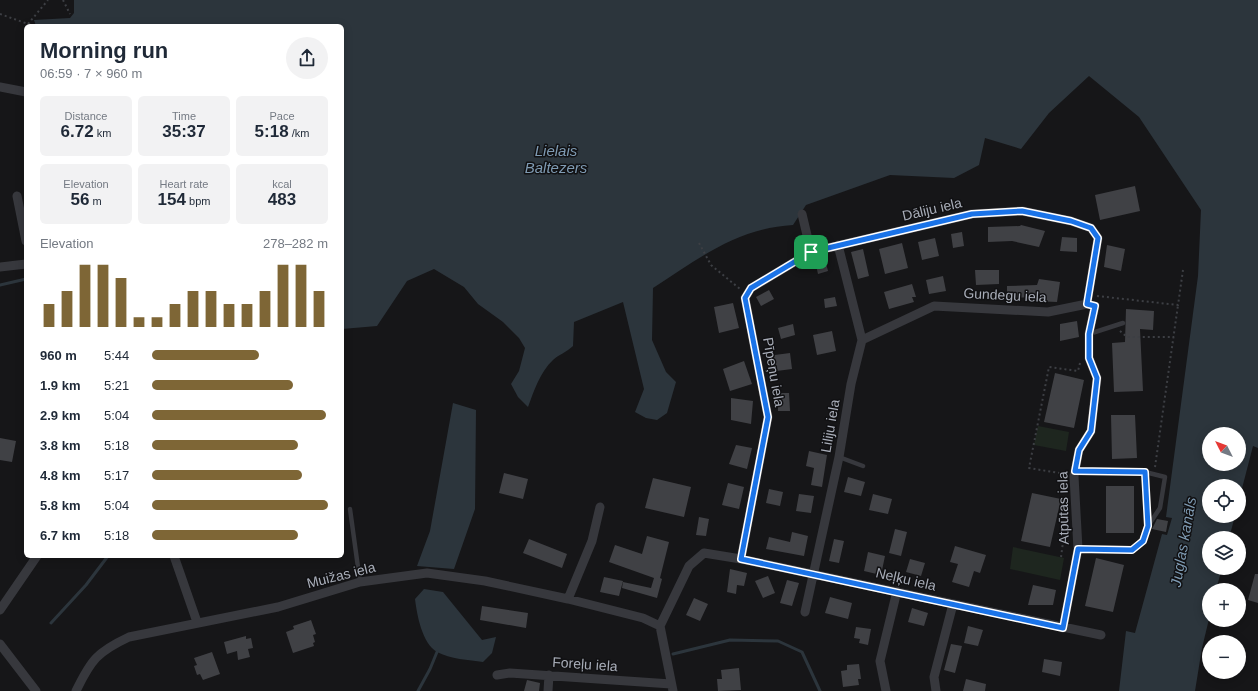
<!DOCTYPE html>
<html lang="en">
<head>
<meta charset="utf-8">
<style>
	body { margin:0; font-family:Arial,sans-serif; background:#f2f2f3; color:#1f2937; height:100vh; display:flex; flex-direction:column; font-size:15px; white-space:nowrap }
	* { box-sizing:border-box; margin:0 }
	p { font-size:13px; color:#747a83 }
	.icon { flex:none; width:22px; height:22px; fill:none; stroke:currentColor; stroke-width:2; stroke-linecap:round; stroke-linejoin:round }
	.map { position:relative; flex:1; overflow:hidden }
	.side { position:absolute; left:24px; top:24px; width:320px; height:534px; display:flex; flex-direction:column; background:#fff; border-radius:6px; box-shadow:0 2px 10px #0003 }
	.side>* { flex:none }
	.needle { width:26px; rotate:312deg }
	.controls { position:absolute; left:1202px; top:427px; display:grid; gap:8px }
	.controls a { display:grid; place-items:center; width:44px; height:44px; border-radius:50%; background:#fff; box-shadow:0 2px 10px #0003; font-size:20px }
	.pin { position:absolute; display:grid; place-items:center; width:34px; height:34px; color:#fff; margin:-17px; border-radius:8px; box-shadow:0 2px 6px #0006 }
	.round { display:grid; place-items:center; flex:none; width:42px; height:42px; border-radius:21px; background:#f2f2f3 }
	.headline { display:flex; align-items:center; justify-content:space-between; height:68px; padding:0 16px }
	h1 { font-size:22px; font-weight:600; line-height:30px }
	.metrics { display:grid; grid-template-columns:repeat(3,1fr); gap:6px; height:68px; padding:4px 16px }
	.metrics div { display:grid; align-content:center; border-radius:6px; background:#f2f2f3; text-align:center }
	.metrics b { font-size:17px; font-weight:600 }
	.metrics small { font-size:11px; font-weight:400 }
	.metrics p { font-size:11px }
	.chart { height:112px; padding:8px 16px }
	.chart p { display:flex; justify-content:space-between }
	.chart svg { width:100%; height:72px; margin-top:4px; stroke:#7e6636; stroke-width:6 }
	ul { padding:0 16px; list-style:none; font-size:13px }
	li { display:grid; grid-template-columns:64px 48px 1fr; align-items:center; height:30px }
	li i { height:10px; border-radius:5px; background:#7e6636 }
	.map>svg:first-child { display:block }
</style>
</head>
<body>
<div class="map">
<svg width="1258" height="691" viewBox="0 0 1258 691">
	<rect width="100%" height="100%" fill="#161618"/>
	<path fill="#1e261f" d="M1038,426l31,6 -3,19 -32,-6z
		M1013,547l51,11 -4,22 -50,-11z"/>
	<path fill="#2c353c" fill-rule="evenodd" d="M74,0h1184v448l-5,-2 -14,54v-14h-30v30h26l-6,22h-20v30h13l-6,22h-7v29l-7,29 -7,43h-76l7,-60 9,2 27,-99 5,1 5,-17 -6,-1 32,-241 3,-66 -62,-93 -50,-41 -40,37 -28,36 -36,-11 -6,27 -25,13 -64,-3 -84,30 -13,20c-56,3 -95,34 -140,63l-1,52 14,32 10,10 -9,31 -10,7 -11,-2 -11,-6 9,-23 -21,-87 -49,20 -1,24c-6,6 -15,9 -20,14 -13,12 -19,31 -25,47l-10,-10 -7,-13 8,-13 6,-23 -6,-10 -16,-16 -25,-18 -14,-17 -30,-18 -27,12 -30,45 -35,3v-303h-306l-2,-6 36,-2 4,-5zM1209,434h30v30h-30z
		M453,403l23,7 -1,99 -21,60 -37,-3 13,-35z
		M424,589l19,3 39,48 14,-3 -4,16 -9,9c-14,-2 -33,-3 -46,-10 -15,-9 -20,-37 -22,-53z"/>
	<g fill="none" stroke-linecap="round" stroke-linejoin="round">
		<path stroke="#2c353c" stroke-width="3" d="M0,285l26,-6
			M51,623l35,-38 22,-29
			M673,654l57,-14 48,1 24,11 18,39
			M418,691l12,-22 7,-17"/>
	</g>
	<path fill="#404145" d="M1135,186l5,25 -40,9 -5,-25z
		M1021,225l24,6 -6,16 -27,-6 -24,1v-15l32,-1z
		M962,232l2,14 -11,2 -2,-14z
		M1062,237l15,1v14l-17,-1z
		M935,238l4,18 -17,4 -4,-18z
		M902,243l6,25 -23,6 -6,-25z
		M1107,245l18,4 -4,22 -17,-4z
		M863,249l6,27 -11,3 -7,-27z
		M825,259l3,12 -10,3 -3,-13z
		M975,270h24v14l-23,1z
		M943,276l3,15 -17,3 -3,-14z
		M1039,279l21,3 -3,20 -23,-1v-4l-27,1v-12l30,-1z
		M912,284l4,13h-4l2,5 -25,7 -5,-17z
		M769,290l5,9 -13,7 -5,-9z
		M835,297l2,9 -12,2 -1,-9z
		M733,303l6,25 -20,5 -5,-26z
		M1126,309l28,2 -1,19 -13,-1 3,62 -29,1 -2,-49 13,-1z
		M1077,321l2,16 -19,4v-17z
		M793,324l2,11 -14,4 -3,-11z
		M832,331l4,20 -19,4 -4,-20z
		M790,353l2,16 -23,3 -2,-16z
		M744,361l8,23 -22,7 -7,-22z
		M1055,373l29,7 -10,48 -30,-6z
		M778,393h11l1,18h-12z
		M731,398l22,3 -2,23 -20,-4z
		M1111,415h24l2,43 -25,1z
		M0,438l16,3 -4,21 -12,-2z
		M736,445l16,3 -5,21 -18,-5z
		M809,451l18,4 -5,32 -11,-2 3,-17 -8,-2z
		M504,473l24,6 -5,20 -24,-6z
		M848,477l17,5 -4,14 -17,-4z
		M653,478l38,9 -7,30 -39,-9z
		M728,483l16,4 -5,22 -17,-4z
		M1106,486h28v47h-28z
		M769,489l14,3 -3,14 -14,-3z
		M1032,493l29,6 -11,48 -29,-6z
		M799,494l15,2 -3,17 -15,-2z
		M873,494l19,5 -4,15 -19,-4z
		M699,517l10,2 -3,17 -10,-1z
		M1157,519l11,2 -2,11 -14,-3z
		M895,529l12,3 -6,24 -12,-3z
		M792,532l16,4 -4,20 -38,-7 3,-12 21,5z
		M647,536l22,6 -9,36 2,1 -5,19 -35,-10 1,-6 28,6 3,-10 -45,-16 6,-17 27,9z
		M529,539l38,15 -5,14 -39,-15z
		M834,539l10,2 -5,22 -10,-2z
		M955,546l31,9 -6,18 -6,-2 -5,16 -17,-5 6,-18 -8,-2z
		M868,552l17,4 -4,19 -17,-4z
		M1096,558l28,7 -11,47 -28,-6z
		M910,559l15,4 -4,13 -15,-4z
		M730,569l17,4 -3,13 -7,-1 -1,9 -9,-2z
		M1255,574h3v29l-10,-3z
		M768,576l7,17 -12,5 -8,-17z
		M604,577l19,4 -4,15 -19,-4z
		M787,580l12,3 -7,23 -12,-3z
		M1033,585l23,5 -3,15h-25z
		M830,597l22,6 -4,16 -23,-6z
		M694,598l14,6 -8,17 -14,-6z
		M482,606l46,7 -2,15 -46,-8z
		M912,608l16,5 -4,13 -16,-4z
		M311,620l5,14 -3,1 2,7 -2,1 1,3 -21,7 -7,-21 8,-3 -1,-3z
		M968,626l15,4 -5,16 -14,-3z
		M856,627l15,2 -3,16 -9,-2 1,-4 -6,-1z
		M246,636v3l5,-1 2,10 -5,1 2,8 -12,3 -1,-9 -10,3 -3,-12z
		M951,644l11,2 -7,27 -11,-3z
		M212,652l8,22 -17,6 -3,-6 -3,1 -3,-9 3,-1 -3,-7z
		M1044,659l18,3 -2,14 -18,-4z
		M859,664l2,15h-3l1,6 -16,2 -2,-16 6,-1v-5z
		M739,668l2,22 -23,1 -1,-12h5l-1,-9z
		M966,679l20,5 -1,7h-22z
		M527,680l13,3 -1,8h-15z"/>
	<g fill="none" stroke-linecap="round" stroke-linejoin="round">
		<path stroke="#3d3f44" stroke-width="2" stroke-dasharray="2 3" stroke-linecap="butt" d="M63,0l7,14
			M0,14l34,12
			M28,24l20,-24
			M699,243l12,22 29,24
			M1097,296l81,9 5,-35
			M1120,331l7,6h47
			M1155,467l23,-162
			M1065,474l-36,-6 20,-101 29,4 2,-8
			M1061,557l2,-15h6"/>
		<path stroke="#37383d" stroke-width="4.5" d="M1089,334l34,-11
			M839,457l24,9
			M1075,471l70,1 3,54 -5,15 -11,10 -54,-2
			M1145,472l20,5 -5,31 -12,18
			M350,509l10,73"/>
		<path stroke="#37383d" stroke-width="9" d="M0,87l26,5
			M17,196l9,45
			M802,214l9,38
			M0,267l26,-3
			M174,556l23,66
			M741,559l27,-142 -23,-119 6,-10 60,-36 161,-38 50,-3 49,10 20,7 7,10 -11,66 -39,8 -114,-6 -72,34
			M568,599l24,-58 8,-34
			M0,610l37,-54
			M805,612l34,-155 12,-73 11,-44 -24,-95
			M660,626l29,-60 15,-13 37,6 360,76
			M660,626l13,65
			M1063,628l15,-79 -4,-73 5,-26 12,-19 6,-53 -8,-20v-24l6,-28 -8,-2
			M0,644l36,47
			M497,675l13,-2 161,11
			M76,691c15,-31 21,-39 53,-54l149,-30 82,-25 67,-9 58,8 83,18 75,19 17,8
			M548,691l1,-16
			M886,691l-6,-30 17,-70
			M936,691l-2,-14 19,-73"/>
	</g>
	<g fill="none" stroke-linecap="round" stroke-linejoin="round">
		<g stroke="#fff" stroke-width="8">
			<path id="route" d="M1022,211l49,10 20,7 7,10 -11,66 8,2 -6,28v24l8,20 -6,53 -12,19 -4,21 70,1 3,54 -5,15 -11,9 -54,-1 -15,79 -322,-69 27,-142 -23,-119 6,-10 60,-36 161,-38z"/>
		</g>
		<use href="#route" stroke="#1a73e8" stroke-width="5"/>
	</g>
	<g text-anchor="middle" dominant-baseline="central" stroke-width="3" stroke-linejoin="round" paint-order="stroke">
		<g font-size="14" fill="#a8adb8" stroke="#111113">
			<text transform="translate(932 209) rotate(-13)">Dāliju iela</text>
			<text transform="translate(1005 295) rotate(3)">Gundegu iela</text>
			<text transform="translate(774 372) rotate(80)">Pīpeņu iela</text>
			<text transform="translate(830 426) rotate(-80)">Liliju iela</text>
			<text transform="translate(1063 508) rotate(-91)">Atpūtas iela</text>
			<text transform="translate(341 575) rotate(-14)">Muižas iela</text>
			<text transform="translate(906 579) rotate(13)">Neļķu iela</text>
			<text transform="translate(585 664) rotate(4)">Foreļu iela</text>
		</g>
		<g font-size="15" font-style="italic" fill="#7f9bb3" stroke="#111113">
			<text x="556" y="150">Lielais<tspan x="556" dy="17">Baltezers</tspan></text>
			<text transform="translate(1183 542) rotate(-80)">Juglas kanāls</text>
		</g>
	</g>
</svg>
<div class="controls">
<a><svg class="needle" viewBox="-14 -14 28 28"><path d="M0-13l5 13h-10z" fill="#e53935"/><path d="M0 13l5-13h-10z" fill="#747a83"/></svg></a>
<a><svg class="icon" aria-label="locate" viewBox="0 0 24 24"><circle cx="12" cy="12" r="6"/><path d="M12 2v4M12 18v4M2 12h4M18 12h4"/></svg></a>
<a><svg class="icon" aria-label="layers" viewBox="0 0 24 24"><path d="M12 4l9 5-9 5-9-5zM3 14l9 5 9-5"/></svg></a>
<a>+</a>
<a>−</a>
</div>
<div class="pin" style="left:811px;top:252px;background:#1e9e55"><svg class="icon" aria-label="arrive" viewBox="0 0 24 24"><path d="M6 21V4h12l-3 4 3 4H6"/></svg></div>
<section class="side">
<div class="headline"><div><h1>Morning run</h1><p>06:59 · 7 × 960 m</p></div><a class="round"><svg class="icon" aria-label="share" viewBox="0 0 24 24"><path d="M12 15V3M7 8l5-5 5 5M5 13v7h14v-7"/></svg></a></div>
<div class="metrics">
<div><p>Distance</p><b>6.72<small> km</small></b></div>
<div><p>Time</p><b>35:37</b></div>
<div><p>Pace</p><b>5:18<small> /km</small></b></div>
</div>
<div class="metrics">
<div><p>Elevation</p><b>56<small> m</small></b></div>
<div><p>Heart rate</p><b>154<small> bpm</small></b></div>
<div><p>kcal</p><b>483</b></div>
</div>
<div class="chart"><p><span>Elevation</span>278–282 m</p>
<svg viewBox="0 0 160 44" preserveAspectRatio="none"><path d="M5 44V30M15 44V22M25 44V6M35 44V6M45 44V14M55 44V38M65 44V38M75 44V30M85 44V22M95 44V22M105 44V30M115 44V30M125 44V22M135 44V6M145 44V6M155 44V22"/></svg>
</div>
<ul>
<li><b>960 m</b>5:44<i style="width:61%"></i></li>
<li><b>1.9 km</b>5:21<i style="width:80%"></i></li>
<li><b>2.9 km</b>5:04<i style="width:99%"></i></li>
<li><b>3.8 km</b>5:18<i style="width:83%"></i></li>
<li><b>4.8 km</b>5:17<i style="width:85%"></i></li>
<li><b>5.8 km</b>5:04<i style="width:100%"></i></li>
<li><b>6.7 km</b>5:18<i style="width:83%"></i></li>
</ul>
</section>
</div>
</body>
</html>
